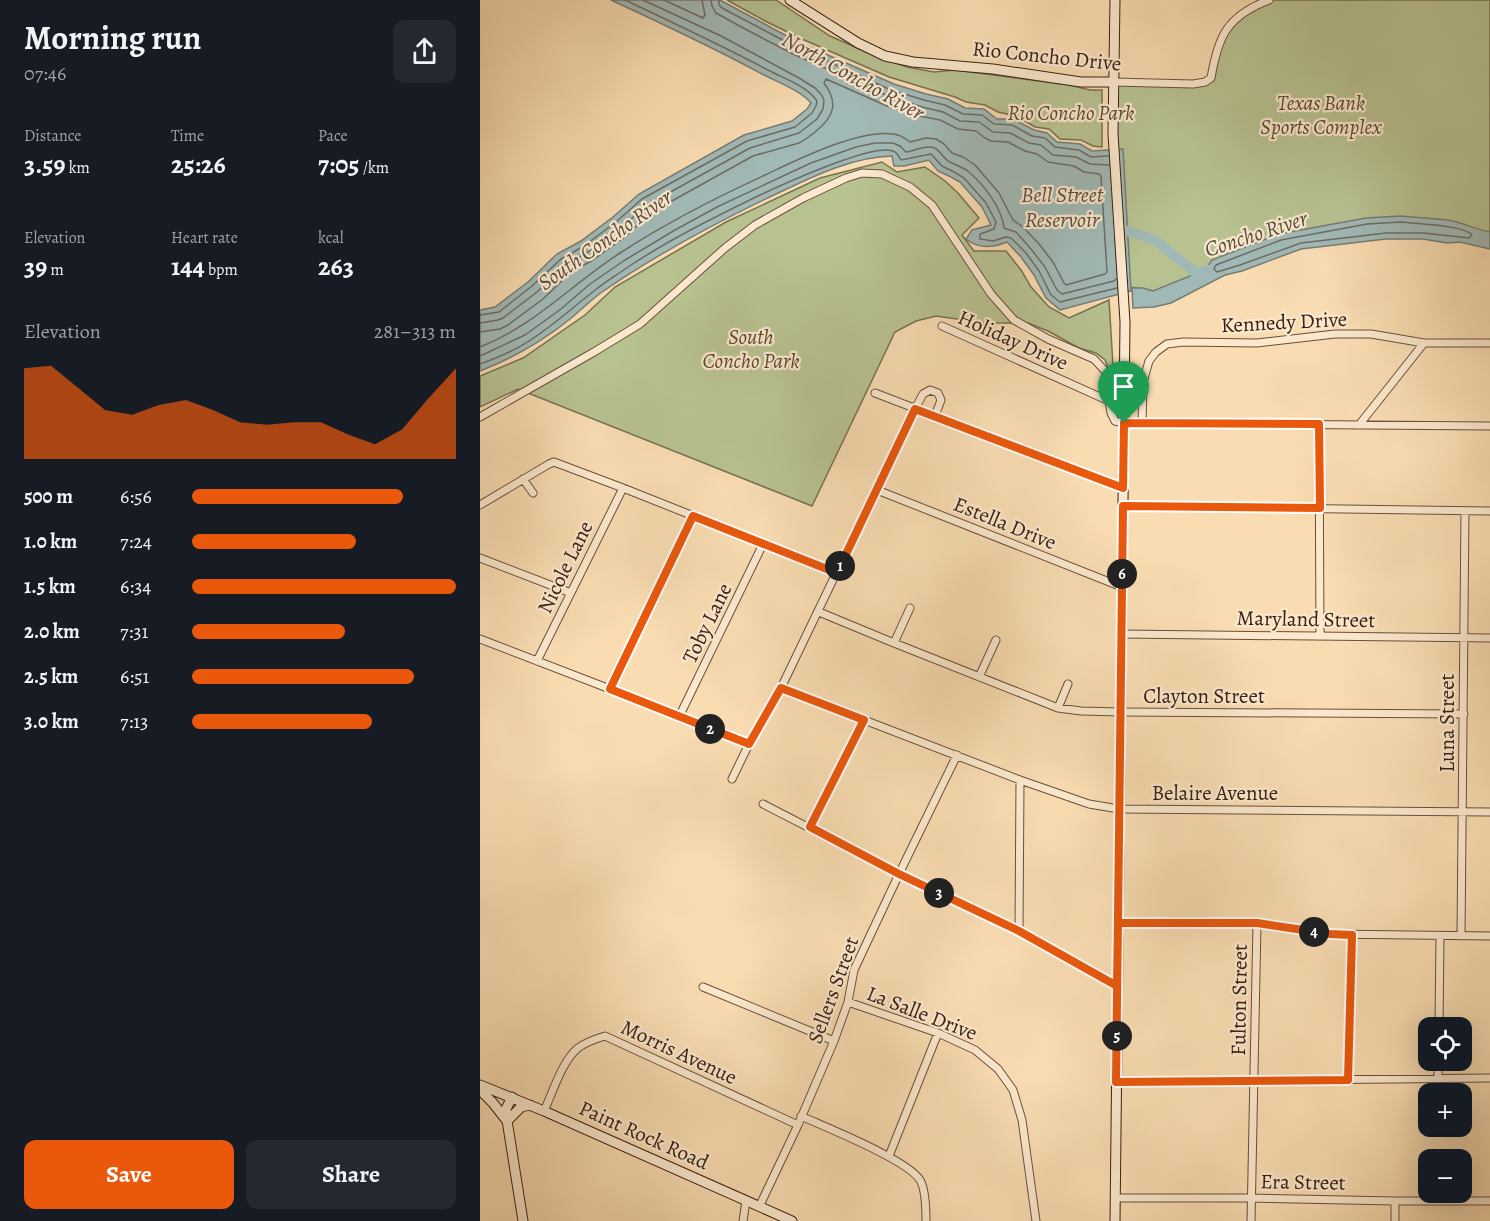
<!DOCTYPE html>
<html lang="en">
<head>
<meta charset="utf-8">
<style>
	body { margin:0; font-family:Alegreya,serif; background:#242831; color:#f1f3f6; height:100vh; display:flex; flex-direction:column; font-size:22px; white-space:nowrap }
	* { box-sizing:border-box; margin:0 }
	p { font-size:20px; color:#9ea1a6 }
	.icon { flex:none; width:33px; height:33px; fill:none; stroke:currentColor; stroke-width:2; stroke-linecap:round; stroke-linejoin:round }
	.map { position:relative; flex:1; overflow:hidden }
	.drawer { display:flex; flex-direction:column; background:#171b24; width:480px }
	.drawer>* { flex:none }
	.buttons { position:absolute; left:938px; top:1017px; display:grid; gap:12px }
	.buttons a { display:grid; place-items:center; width:54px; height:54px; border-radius:12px; background:#171b24; box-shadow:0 6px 24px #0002; font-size:30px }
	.pin { position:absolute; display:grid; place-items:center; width:51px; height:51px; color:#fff; margin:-62px -26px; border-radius:50% 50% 50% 0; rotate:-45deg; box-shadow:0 0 6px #0007 }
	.pin .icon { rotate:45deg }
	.km { position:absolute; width:30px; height:30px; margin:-15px; border-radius:50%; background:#222; color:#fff; font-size:16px; line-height:30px; text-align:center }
	.round { display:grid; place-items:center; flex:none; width:63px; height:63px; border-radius:12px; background:#242831 }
	.overview { display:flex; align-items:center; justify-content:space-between; height:102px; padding:0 24px }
	h1 { font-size:33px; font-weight:700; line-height:45px }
	.metrics { display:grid; grid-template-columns:repeat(3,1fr); gap:9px; height:102px; padding:6px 24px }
	.metrics div { display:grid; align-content:center }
	.metrics b { font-size:26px; font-weight:700 }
	.metrics small { font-size:16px; font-weight:400 }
	.metrics p { font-size:16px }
	.chart { height:168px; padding:12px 24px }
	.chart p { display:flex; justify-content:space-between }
	.chart svg { width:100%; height:108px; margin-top:6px; fill:#ea580c; opacity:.7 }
	.cta { display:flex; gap:12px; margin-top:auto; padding:12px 24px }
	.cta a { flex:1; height:69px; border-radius:12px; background:#ea580c; color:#fff; font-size:24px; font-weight:700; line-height:69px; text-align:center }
	.cta a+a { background:#242831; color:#f1f3f6 }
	ul { padding:0 24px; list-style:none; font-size:20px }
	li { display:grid; grid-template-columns:96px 72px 1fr; align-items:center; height:45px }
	li i { height:15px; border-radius:8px; background:#ea580c }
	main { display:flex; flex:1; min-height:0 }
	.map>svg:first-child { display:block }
</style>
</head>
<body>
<main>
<section class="drawer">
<div class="overview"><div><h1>Morning run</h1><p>07:46</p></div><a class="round"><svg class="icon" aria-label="share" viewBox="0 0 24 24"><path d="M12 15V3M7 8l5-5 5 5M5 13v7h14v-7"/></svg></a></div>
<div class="metrics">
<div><p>Distance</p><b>3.59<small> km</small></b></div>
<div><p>Time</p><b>25:26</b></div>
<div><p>Pace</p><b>7:05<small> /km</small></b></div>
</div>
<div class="metrics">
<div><p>Elevation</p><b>39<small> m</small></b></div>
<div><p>Heart rate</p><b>144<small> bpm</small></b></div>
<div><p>kcal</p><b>263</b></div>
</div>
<div class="chart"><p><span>Elevation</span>281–313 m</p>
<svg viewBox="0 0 160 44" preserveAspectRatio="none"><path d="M0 44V7L10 6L20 15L30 24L40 26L50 22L60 20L70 24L80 29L90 30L100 29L110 29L120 34L130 38L140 32L150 19L160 7V44z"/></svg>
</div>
<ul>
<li><b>500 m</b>6:56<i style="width:80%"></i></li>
<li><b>1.0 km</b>7:24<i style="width:62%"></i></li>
<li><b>1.5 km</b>6:34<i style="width:100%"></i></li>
<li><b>2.0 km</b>7:31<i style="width:58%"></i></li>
<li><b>2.5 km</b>6:51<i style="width:84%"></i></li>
<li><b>3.0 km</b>7:13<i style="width:68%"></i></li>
</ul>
<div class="cta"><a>Save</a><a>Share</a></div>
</section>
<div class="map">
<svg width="1010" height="1221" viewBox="0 0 1010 1221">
	<rect width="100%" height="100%" fill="#f9dcb2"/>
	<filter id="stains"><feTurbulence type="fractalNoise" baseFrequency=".00333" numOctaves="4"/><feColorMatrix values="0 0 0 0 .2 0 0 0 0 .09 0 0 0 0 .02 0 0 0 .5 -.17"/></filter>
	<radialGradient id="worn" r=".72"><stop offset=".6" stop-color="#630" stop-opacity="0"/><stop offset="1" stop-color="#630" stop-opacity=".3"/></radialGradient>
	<path fill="#b8c291" stroke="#787152" stroke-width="1.5" d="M247,0h49l54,36 43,19 34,12 27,5 21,-2 114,15 21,5h12v57l-9,-1 -12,-6 -21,-1 -11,-10 -14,-2 -19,-11 -18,-4 -13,-7 -19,-3 -11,-5 -66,-20 -87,-38 -37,-18z
		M789,0h221v235l-91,-14 -246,70c-12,-3 -26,-4 -39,-6v-203l79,2 18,-6 4,-22 23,-40z
		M402,162l15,10 28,-5 20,14 13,12 21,25 -17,17 12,16h32l15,19 10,17 18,20 20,11 40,-18 5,82 -9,-22 -9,-7 -17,-5 -31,-17 -20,-8h-43l-49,-7 -20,5 -21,11 -83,174 -294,-117 -38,18v-31l43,-18 62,-43 30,-28 111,-65 94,-44z"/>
	<path fill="#a1b9b6" stroke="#777c75" stroke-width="1.5" d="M131,0h109l78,42 96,42 32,10 22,5 17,9 19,1 13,10h16l21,11 13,3 10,9 23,2 12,7 31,-2 8,142 -71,19 -14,-12 -12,-23 -13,-18 -14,-15c-15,6 -28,7 -41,-3l6,-9 19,-5 -9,-18 -22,-25 -9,-5 -13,-6 -9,-11 -25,6h-10l-2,-10c-41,1 -80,21 -116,38 -61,29 -119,60 -174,98 -11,8 -21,18 -32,27 -27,22 -57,39 -90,52v-61l15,-3 33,-25 29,-28 24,-13 32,-24 26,-23 105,-59 48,-14 15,-12 4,-6c-10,-12 -33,-21 -47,-28 -50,-27 -101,-51 -153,-75z
		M921,216c17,2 35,2 52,5 13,3 24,9 37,11v17l-30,-7 -13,1 -24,-4h-37l-85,10 -59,22 -17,4 -54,28 -17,4 -21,1 -1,-20h11l10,3 52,-21 7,-10 67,-26 87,-16z"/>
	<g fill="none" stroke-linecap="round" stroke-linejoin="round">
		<path stroke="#6d6c64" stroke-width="1.5" d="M184,0l39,18 2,-3 -3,-15
			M231,0l1,6 4,7 29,16 48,25 95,42 34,11 21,5 17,9 19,1 14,10 17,1 19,10 12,2 12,10 23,2 14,7 19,1
			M239,0v5l3,3 74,39 95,43 33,10 21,5 18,9 19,1 12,9 18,1 20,11 13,2 10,9 24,3 12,7 17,-1
			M921,222c15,2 63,3 71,13l-3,3 -46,-5h-37l-85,10 -61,22 -23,7 -3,-3 2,-4 65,-25 86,-16z
			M0,315l19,-3 33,-26 29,-27 23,-13 32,-24 26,-23 105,-58 48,-14 17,-14 4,-7 1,-5c-10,-15 -32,-22 -47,-30 -47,-25 -96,-48 -145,-71
			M0,323l18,-3 5,-2 34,-26 28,-27 23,-13 33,-24 26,-23 103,-57 49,-15 18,-14 6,-10 1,-9 -3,-6 -6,-6 -16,-10 -78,-42 -78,-36
			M0,332l20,-3 8,-4 35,-26 28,-27 22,-12 33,-24 26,-24 101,-56 46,-13c6,-3 11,-7 16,-11 19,-15 24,-29 9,-49l2,-4 61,27 33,10 20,4 18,9 18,2 9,7 6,3 17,1 17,9 12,3 11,8 26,4 10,6 15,2 2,2 6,96 -2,2 -39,11 -2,-2 -11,-21 -14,-18 -16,-17 -10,-7 -14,-27 -24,-28 -12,-8 -11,-4 -8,-9 -8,-5 -10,-1 -16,4c-5,-4 -10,-7 -16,-8 -36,-5 -97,26 -129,41 -50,23 -99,48 -145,78 -48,31 -86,73 -140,94
			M0,356l45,-21 36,-26 29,-25 35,-24 50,-30 42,-23 94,-44 45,-16 19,-4h18l7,3 6,6c8,-1 16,-6 24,-5 9,0 11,9 18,14 7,4 15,6 21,11 15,13 33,36 35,56l12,4 15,17 14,18 12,23 5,4 52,-13 2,-2
			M0,364c17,-6 34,-13 49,-23 24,-15 44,-34 65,-50 11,-9 23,-16 34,-24 42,-28 87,-50 132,-72 28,-13 55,-25 84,-35 12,-4 37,-13 49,-9 4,1 6,6 8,9l30,-6 11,12 12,6 10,6 22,25 10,19 -2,7 -14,5v5l13,2 13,-4 5,1 15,15 13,18 12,24 9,7 57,-14"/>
		<path stroke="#a1b9b6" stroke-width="10" d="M635,227l40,13 42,34 11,-4"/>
		<g stroke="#694f3b" stroke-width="9">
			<path id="street" d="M634,82l79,2 12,-2 6,-4c7,-42 16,-62 58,-78
				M462,326l167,75 2,12 4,8 9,2 366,3
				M395,393l248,95
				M0,417l114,-65 46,-28 85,-76 30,-23 48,-27 43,-20 16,-5 20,1 28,13 22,18 59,89 23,26 34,19 46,20 12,13 2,12 1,17
				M662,423l1,-41 6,-21 7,-9 11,-8 16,-2 74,1 78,-9h36l53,9h66
				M839,424l1,211
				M879,425l65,-82
				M43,479l10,14
				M397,490l245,97
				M0,505l69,-41 5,-2 69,26 214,85
				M643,506l367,5
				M0,558l91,35
				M339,612l75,31 164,65 23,3 39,1 344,2
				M641,634l369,4
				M0,639l130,50 139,55
				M414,643l16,-35
				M57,661l86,-173
				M499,677l17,-37
				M301,688l239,92 69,24 30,5 371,3
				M130,689l83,-173
				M578,708l10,-24
				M199,717l84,-173
				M252,779l17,-35 32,-56 134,-279 8,-15 7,-4 8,3 3,7 -6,16
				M283,804l136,70 120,57 98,55
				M330,827l55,-107
				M638,923h139l73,11 160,2
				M539,931l1,-151
				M981,936l4,-425
				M223,987l131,54
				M368,1002l90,31 37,17 23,19 15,21 9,30 14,101
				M959,1028l1,-92
				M958,1079v-19
				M868,1080l3,-145
				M636,1082l374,-4
				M64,1111c9,-19 18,-50 34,-63 8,-6 17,-9 27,-12l193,89
				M321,1116c24,11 107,44 119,64 6,10 6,30 6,41
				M409,1156l49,-123
				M635,1198h136l144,3h95
				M280,1205l38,-80 36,-84 14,-39 6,-32 45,-96 58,-119
				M263,1221l3,-20
				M771,1221l6,-298
				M915,1221v-20"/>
		</g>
		<g stroke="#392013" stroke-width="11">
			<path id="secondary" d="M310,0l68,43 27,13 28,6 80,7 88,13h33
				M0,1085l64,26 248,110
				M0,1090l13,13 14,18 14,-14 9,-2
				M32,1097l-6,12v5l17,107
				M635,1221l10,-899 -12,-188 2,-134"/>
		</g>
		<use href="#street" stroke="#fbe8cd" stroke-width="7"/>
		<use href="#secondary" stroke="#fbe8cd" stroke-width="9"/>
	</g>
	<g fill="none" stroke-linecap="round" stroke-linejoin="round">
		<g stroke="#fff" stroke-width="12">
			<path id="route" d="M644,423l-1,65 -208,-79 -78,164 -144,-57 -83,173 139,55 32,-56 83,32 -54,107 89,47 120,57 98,55 1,-63h139l73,11 22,1 -4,145 -232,2c3,-192 4,-384 7,-576l197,2 -1,-84 -195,-1"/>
		</g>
		<use href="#route" stroke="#ea580c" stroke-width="8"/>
	</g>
	<g text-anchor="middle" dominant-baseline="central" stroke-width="4.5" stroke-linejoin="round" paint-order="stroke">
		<g font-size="21" fill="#392013" stroke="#fbe8cd">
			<text transform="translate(567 56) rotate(6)">Rio Concho Drive</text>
			<text transform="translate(804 322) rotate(-3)">Kennedy Drive</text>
			<text transform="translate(533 340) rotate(24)">Holiday Drive</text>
			<text transform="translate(525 523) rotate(22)">Estella Drive</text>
			<text transform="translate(85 567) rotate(-64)">Nicole Lane</text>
			<text transform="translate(826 619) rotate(1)">Maryland Street</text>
			<text transform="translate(227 623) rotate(-64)">Toby Lane</text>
			<text x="724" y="696">Clayton Street</text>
			<text transform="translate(967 723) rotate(-90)">Luna Street</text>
			<text x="735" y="793">Belaire Avenue</text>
			<text transform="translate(353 990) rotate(-70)">Sellers Street</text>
			<text transform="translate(759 1000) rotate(-89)">Fulton Street</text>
			<text transform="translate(442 1013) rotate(21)">La Salle Drive</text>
			<text transform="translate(199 1052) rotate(25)">Morris Avenue</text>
			<text transform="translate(164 1135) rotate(24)">Paint Rock Road</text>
			<text transform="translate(823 1182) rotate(1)">Era Street</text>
		</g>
		<g font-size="21" font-style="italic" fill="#594832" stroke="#fbe8cd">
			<text x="841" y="103">Texas Bank<tspan x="841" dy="24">Sports Complex</tspan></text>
			<text x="591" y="113">Rio Concho Park</text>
			<text x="271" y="337">South<tspan x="271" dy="24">Concho Park</tspan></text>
		</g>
		<g font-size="22" font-style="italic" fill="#584e44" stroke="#fbe8cd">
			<text transform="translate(373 76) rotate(29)">North Concho River</text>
			<text x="582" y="195">Bell Street<tspan x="582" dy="25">Reservoir</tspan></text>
			<text transform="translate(776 234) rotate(-18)">Concho River</text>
			<text transform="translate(125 240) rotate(-35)">South Concho River</text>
		</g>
	</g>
	<rect width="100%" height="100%" filter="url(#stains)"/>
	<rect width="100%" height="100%" fill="url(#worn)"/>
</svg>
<div class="buttons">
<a><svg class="icon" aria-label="locate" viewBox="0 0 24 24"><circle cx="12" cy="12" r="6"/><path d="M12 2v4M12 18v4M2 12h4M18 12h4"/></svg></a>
<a>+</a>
<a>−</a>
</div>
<div class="pin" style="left:644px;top:423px;background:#1e9e55"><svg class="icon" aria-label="arrive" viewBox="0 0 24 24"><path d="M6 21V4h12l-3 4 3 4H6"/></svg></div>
<b class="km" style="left:360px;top:566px">1</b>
<b class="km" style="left:230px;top:729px">2</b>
<b class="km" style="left:459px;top:893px">3</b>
<b class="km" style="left:834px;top:932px">4</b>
<b class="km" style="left:637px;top:1036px">5</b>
<b class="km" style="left:642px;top:574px">6</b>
</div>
</main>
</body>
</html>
